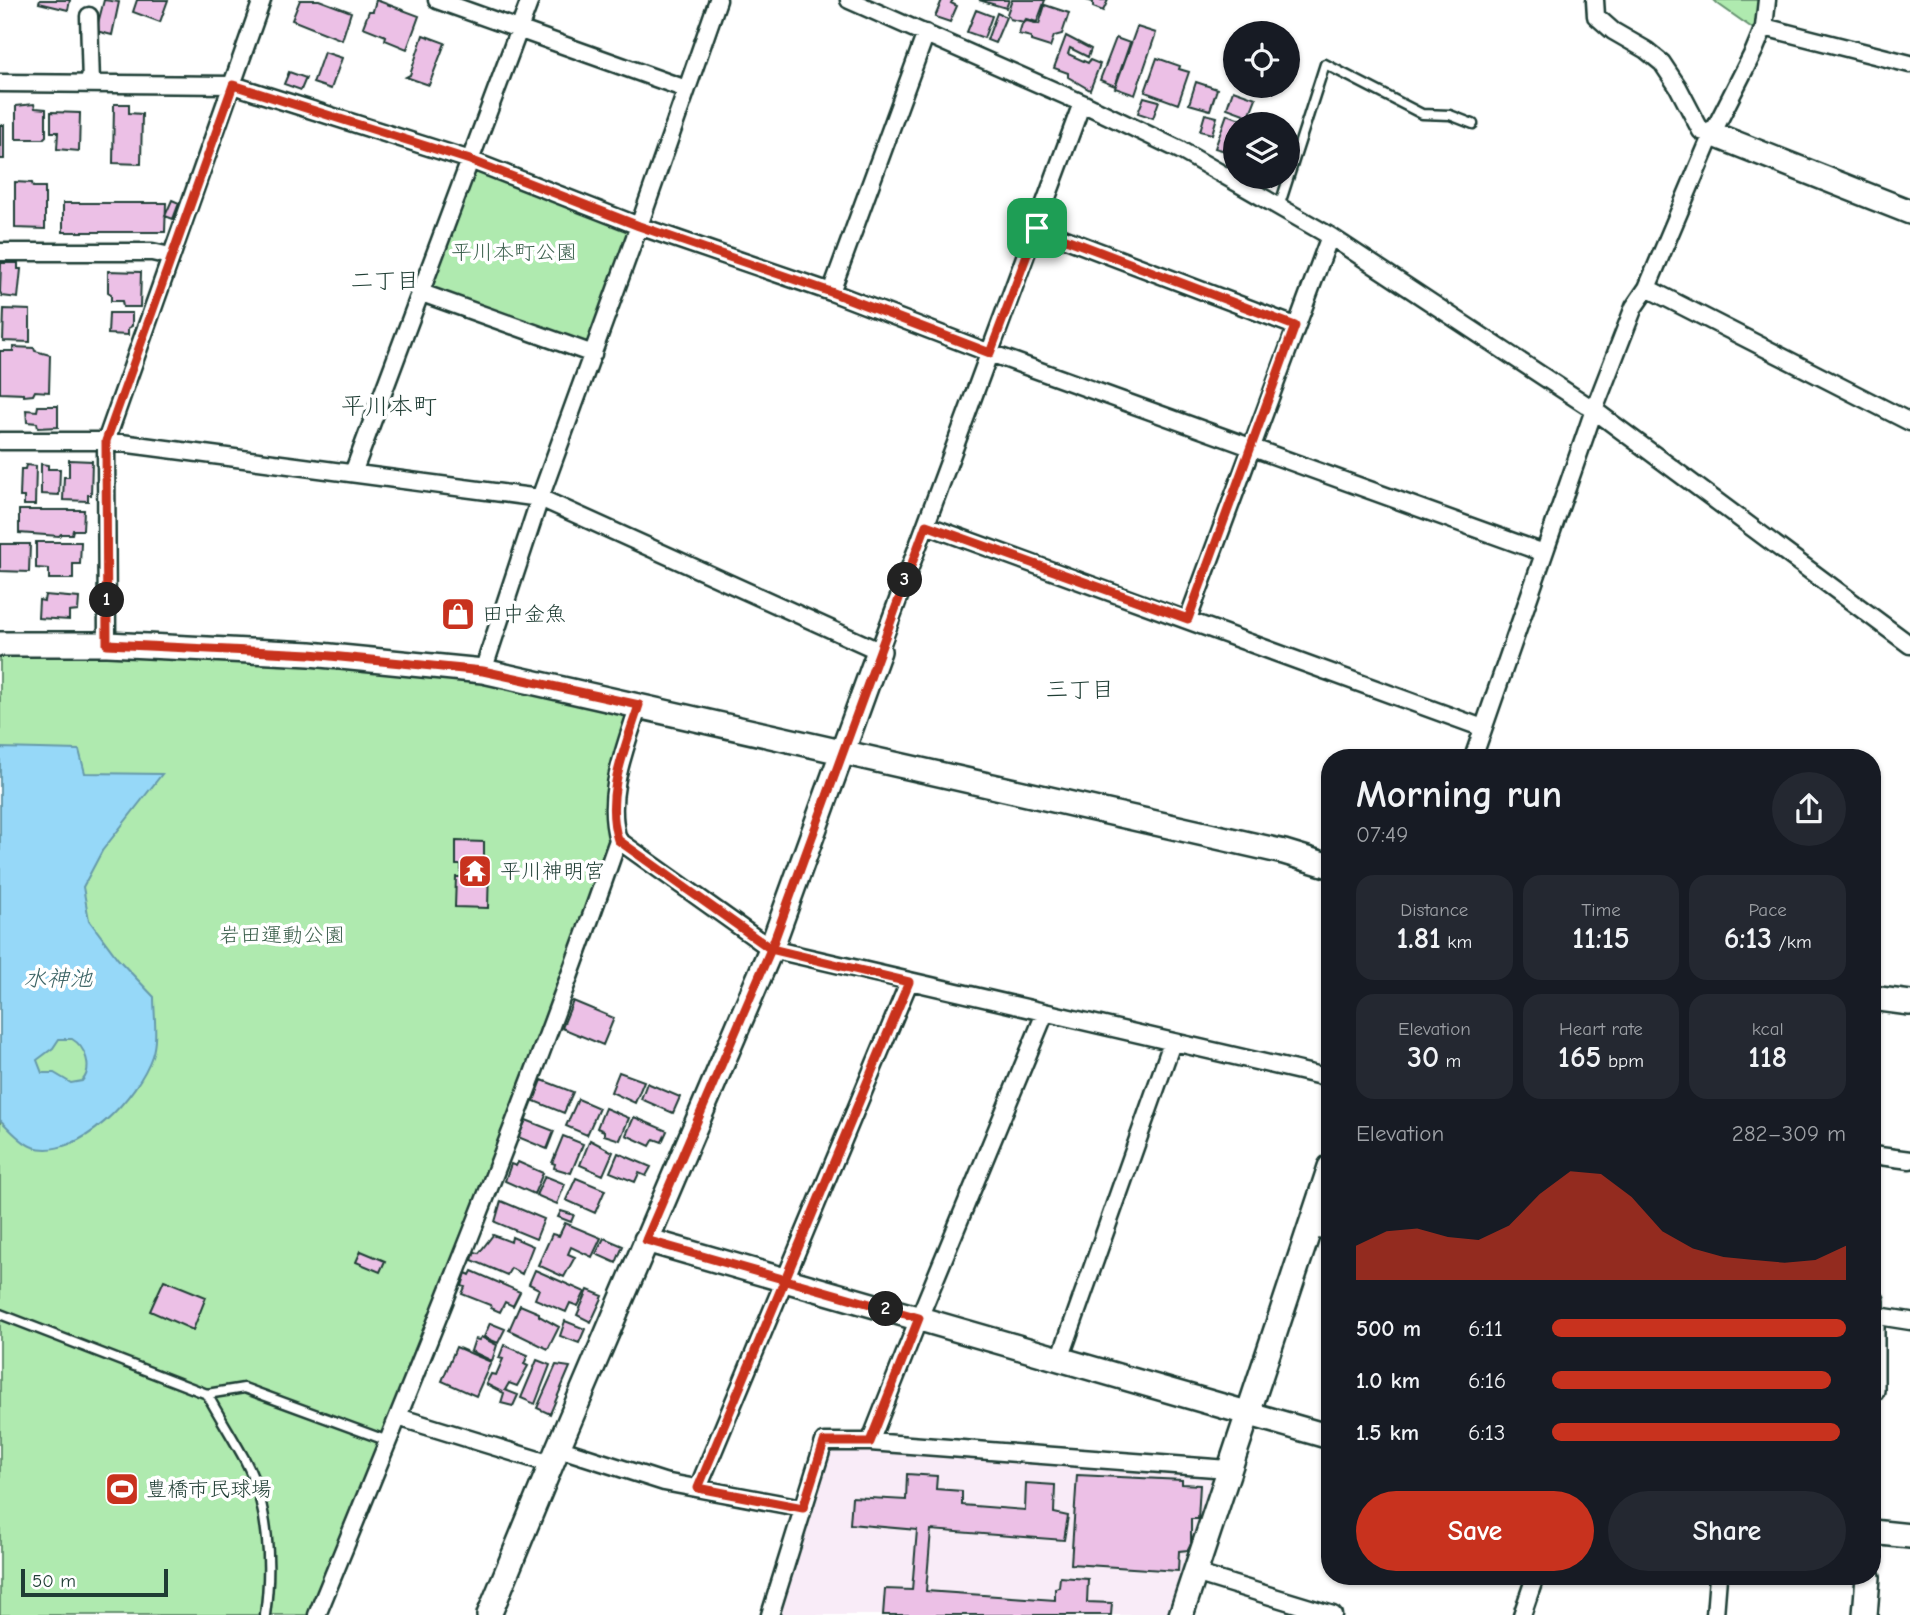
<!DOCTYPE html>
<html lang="en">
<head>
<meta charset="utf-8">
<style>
	body { margin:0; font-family:"Comic Neue","Klee One",sans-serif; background:#242831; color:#f1f3f6; height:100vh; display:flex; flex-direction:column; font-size:26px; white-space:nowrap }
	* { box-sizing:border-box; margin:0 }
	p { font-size:23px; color:#9ea1a6 }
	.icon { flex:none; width:38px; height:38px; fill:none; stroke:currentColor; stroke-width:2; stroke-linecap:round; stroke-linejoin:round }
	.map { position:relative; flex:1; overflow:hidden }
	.drawer { position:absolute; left:1321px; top:749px; width:560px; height:836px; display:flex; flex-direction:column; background:#171b24; border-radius:28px; box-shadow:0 2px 5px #0004 }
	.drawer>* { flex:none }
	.fabs { position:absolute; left:1223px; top:21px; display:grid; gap:14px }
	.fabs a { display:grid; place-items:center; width:77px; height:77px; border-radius:50%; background:#171b24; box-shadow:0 2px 5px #0004; font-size:35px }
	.scale { position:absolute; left:21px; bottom:18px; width:147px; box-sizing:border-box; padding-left:7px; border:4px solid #1f3d34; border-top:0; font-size:19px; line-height:24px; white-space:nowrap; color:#1f3d34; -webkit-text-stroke:5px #fff; paint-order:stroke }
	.pin { position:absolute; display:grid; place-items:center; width:60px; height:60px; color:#fff; margin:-30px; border-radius:14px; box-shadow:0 4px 10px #0006 }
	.km { position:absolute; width:35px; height:35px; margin:-18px; border-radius:50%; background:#222; color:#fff; font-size:19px; line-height:35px; text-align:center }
	.round { display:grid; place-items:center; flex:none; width:74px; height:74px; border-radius:37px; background:#242831 }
	.overview { display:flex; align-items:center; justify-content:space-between; height:119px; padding:0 35px }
	h1 { font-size:38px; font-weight:700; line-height:52px }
	.metrics { display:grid; grid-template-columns:repeat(3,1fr); gap:10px; height:119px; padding:7px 35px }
	.metrics div { display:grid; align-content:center; border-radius:18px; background:#242831; text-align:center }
	.metrics b { font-size:30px; font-weight:700 }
	.metrics small { font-size:19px; font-weight:400 }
	.metrics p { font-size:19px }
	.chart { height:196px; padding:14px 35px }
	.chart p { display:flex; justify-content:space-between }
	.chart svg { width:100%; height:126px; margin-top:7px; fill:#c8321e; opacity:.7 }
	.primary-button { display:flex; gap:14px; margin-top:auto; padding:14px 35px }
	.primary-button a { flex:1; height:80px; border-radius:42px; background:#c8321e; color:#fff; font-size:28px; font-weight:700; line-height:80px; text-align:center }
	.primary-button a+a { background:#242831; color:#f1f3f6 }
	ul { padding:0 35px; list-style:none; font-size:23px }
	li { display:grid; grid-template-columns:112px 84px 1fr; align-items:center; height:52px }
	li i { height:18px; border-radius:9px; background:#c8321e }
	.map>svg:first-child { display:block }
</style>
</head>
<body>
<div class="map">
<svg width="1910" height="1615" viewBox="0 0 1910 1615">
	<rect width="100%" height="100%" fill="#fff"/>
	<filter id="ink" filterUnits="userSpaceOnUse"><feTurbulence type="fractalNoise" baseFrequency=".0143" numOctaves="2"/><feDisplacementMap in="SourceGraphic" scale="14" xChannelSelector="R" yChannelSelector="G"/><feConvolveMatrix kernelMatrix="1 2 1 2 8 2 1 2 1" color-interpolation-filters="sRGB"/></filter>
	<g filter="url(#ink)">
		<path fill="#f9ecf8" d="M832,1449l377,26 4,8 -41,132h-394z"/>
		<path fill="#afeaaf" stroke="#679472" stroke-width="2" d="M1714,0h44l-3,30 -37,-26z
			M482,166l142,53 7,22 -38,113 -173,-62 46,-120z
			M0,644l310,10 329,51 -23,71 2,64 -301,775h-317z"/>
		<path fill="#96d8f8" stroke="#669aaa" stroke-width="2" fill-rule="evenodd" d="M0,748l79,2 6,23 77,1 -60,77 -19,36 6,33 29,39 36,38c0,18 4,42 -2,59 -13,39 -73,105 -119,91 -11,-3 -24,-19 -33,-27zM59,1039h13c14,8 21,30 10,42l-11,2 -17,-10h-12l-5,-13 16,-12z"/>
		<path fill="#ecc0e6" stroke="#1f3d34" stroke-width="2" d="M40,0h30l-2,10 -29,-7z
			M104,0l15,2 -7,33 -16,-4z
			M137,0h31l-8,22 -27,-10z
			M300,0h19l32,12 -9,28 -50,-20z
			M376,0l43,16 -12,33 -22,-9 1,-4 -23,-9 6,-16h4z
			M942,0h11l-2,3 6,3 -7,16 -15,-5z
			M979,0h30l-3,8z
			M1012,0h33l-8,22 -11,-3 -2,3 -14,-3 -3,-5z
			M1086,0h22l-5,11 -10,-4v-5z
			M1045,5l24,8 -7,21 -8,2 -4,11 -19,-6v-4l-12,-3 3,-10 5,-3 12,3z
			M976,10l16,6 -8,22 -17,-6z
			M997,13l9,4 -11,26 -8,-3z
			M1137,27l19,6 -21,62 -20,-7z
			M423,35l22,8 -16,42 -23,-8 4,-2z
			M1066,36l25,13 -3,8 -18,-9 -2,6 20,9 2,-3 10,4 -10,26 -22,-13v-4l-14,-5z
			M1116,38l14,5 -15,43 -15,-6z
			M324,52l18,6 -11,31 -18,-6z
			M1157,58l23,8 -1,3 10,3 -11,32 -33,-12z
			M289,72l17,6 -5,12 -17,-6z
			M1196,82l21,7 -7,21 -21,-6z
			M1233,90l23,8 -7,18 -22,-8z
			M1144,97l15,4 -6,17 -15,-5z
			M34,104l1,4 11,1v27l-3,3h-27v-33z
			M114,104h15v9l13,1 -1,50 -28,-1z
			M51,112l29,1 -1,38 -22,-2 1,-17h-7z
			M1205,114l12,3 -5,17 -12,-3z
			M1227,114l19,7 -1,3h-9v30l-21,-6z
			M0,125h4v34h-4z
			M15,182l17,1 1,4h12v42l-30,-1z
			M172,200l7,3 -6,16 -8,-3z
			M63,203h103l-1,29h-102z
			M1,263h17v6h3l-3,29 -16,-2 -2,-4z
			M108,271l33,1 -1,35h-17l-1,-6h-11v-7l-3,-2z
			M4,309l26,1v32l-27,-1z
			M109,313h23v13l-4,2v7l-20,-1z
			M13,347l21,1 1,3 15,4 -1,37 -14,-1 -2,4 -9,1v-2l-24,-1v-42h13z
			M38,406h20v21l-20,1 -1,-5 -10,-1 -1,-12 11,1z
			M69,460l23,1 -1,34h-3v6l-25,-1 1,-23h5z
			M41,464l7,1v4h12l-1,26 -18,-1z
			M26,465l10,1 -1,39h-11v-8h-4l1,-28h4z
			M19,510h65l-1,20h-10l-1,4h-11l-2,2 -40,-3z
			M36,542h45l-1,22h-7v15h-24v-10l-13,-1z
			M0,544h30l-1,28 -29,-1z
			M45,595l34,3 -1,13 -9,1v8l-31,-2 1,-18 5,1z
			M456,841l28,1v22h5l-1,44 -33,-1 1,-30h5v-12h-5z
			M573,1001l41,17 -11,27 -41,-17z
			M619,1072l25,9 -9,22 -24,-11z
			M542,1080l31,12 -9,21 -30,-12z
			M647,1083l33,14 -7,16 -32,-14z
			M578,1099l21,9 -12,27 -21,-9z
			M605,1108l24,10 -9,22 -16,-5v-4l-7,-3z
			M634,1117l33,14 -5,11 -8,-3 -4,7 -24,-11z
			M526,1120l28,11 -7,18 -29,-12z
			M563,1136l20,8 -12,29 -17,-5 1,-4 -3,-1z
			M590,1140l23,12 -10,23 -23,-10z
			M618,1153l33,14 -5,9 -7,-3 -4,9 -25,-10z
			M518,1162l25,11 -9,21 -29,-13 6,-17 5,2z
			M545,1176l20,8 -8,20 -21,-9z
			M576,1178l29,12 -10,23 -29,-13z
			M501,1201l43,18 -8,20 -41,-17z
			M561,1211l13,4 -3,7 -13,-5z
			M565,1223l36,15 -9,19 -21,-10 -3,7 7,3 -11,20 -26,-12 14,-31 7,2z
			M493,1235l18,7 1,-5 21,9 -11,28 -11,-6 -4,7 -35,-15 3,-8 4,1z
			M604,1238l19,8 -7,17 -20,-9z
			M361,1251l24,10 -5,11 -24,-10z
			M535,1270l50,22 -7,14 -8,-3 -4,9 -31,-13 4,-10 -10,-5z
			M472,1271l48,21 -7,14 -8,-4 -5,10 -9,-4 -1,-3 -28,-11 3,-7 -3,-1 4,-13 4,2z
			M164,1280l42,17 -13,33 -43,-19z
			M588,1290l15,6 -12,26 -14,-7z
			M520,1305l19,8v3l20,11 -11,22 -39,-19z
			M565,1321l20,8 -6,14 -19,-7z
			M490,1323l15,6 -7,14 -14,-6z
			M481,1337l16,8 -5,16 -21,-10 4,-12 4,1z
			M504,1345l24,10 -4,9 4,2 -11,20 -8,-3 -4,7 13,5 -5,11 -12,-3 3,-10 -18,-9 5,-10 5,1 7,-16 -4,-1z
			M456,1347l35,15 -15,34 -34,-15z
			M537,1360l13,5 -15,39 -14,-6z
			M556,1365l14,2 -20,47 -13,-6z
			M907,1474l30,2 -1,13 26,2v14l63,5 1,-27 29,2 -1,28 14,3 -4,24 -133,-10 -5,61 129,9v-12l4,-1 1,-10 28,2 -1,23 25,1 -1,12h-228l2,-26 27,1 5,-60 -67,-6 2,-27 54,3z
			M1077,1475l105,5v4l18,1 -2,34h-7v25l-3,6 -9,1 -1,20 -107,-7z"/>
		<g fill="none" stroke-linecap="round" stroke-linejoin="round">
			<g stroke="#1f3d34" stroke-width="13">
				<path id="lane" d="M1279,207l46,-143 97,50 28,1 23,9
					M0,1314l207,80 37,-6 144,53
					M207,1394c12,22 26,44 38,66 24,46 27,104 20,155"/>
			</g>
			<g stroke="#1f3d34" stroke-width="21">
				<path id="street" d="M437,0l249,89
					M849,0l233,103 98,47 150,86 264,174 316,235
					M1595,0l1,16 17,15 33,19 16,13 16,24 23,44 11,3
					M89,16l2,68
					M1764,27l146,37
					M0,83l233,2 237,75 169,66 192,66 159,61 554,200
					M1037,228l258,98
					M0,252h152l18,4
					M1647,288l263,134
					M419,292l174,62
					M831,292l95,-259
					M0,441h106l434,57 339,153 203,-548
					M353,473l177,-473
					M926,525l557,203
					M1188,619l142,-383
					M107,644l-1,-203 156,-441
					M483,671l57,-173 99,-272 79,-226
					M1473,758l121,-348 40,-103 13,-19 65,-154 42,-83 10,-24 3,-27
					M618,840l153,109 559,129
					M1872,1155l38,5
					M1310,1227l20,6
					M1872,1315l38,6
					M1060,1359l112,-316
					M398,1417l153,47
					M870,1442l49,-124 126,-305
					M558,1448l106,34 139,26
					M698,1488l211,-506
					M1195,1573l138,42
					M317,1615c105,-256 210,-513 301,-775 -13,-45 7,-91 21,-135
					M770,1615l54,-173h46l358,27
					M1522,1615l13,-38
					M1715,1615l3,-38"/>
			</g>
			<g stroke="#1f3d34" stroke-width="28">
				<path id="secondary" d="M1712,134l198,78
					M0,644h107l203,10 173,17 801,181 46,14
					M1872,998l38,5
					M646,1240l684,197
					M1872,1301v89
					M1872,1532l38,4
					M489,1615l69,-167 213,-499 108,-298
					M1181,1615l149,-448
					M1865,1615l3,-38"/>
			</g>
			<use href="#lane" stroke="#fff" stroke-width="8"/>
			<use href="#street" stroke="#fff" stroke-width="16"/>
			<use href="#secondary" stroke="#fff" stroke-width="23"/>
		</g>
	</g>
	<g fill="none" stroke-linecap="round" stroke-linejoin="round" filter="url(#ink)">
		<g stroke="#fff" stroke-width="14">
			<path id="route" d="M1037,228l-47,125 -159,-61 -192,-66 -169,-66 -237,-75 -127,356 1,203 203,10 173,17 156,34c-14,44 -35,90 -21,135l153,109 -125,291 273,78 -49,124h-46l-21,66 -105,-20 211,-506 -138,-33 155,-424 262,94 107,-293 -258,-98"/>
		</g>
		<use href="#route" stroke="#c8321e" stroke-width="9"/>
	</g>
	<defs>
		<g id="shop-square" transform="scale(1.75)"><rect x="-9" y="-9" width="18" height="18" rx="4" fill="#c8321e" stroke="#fff"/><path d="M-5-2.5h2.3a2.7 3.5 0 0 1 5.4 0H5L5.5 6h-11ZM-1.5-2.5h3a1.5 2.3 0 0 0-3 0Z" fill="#fff"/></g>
		<g id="temple-square" transform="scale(1.75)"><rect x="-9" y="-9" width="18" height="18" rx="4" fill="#c8321e" stroke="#fff"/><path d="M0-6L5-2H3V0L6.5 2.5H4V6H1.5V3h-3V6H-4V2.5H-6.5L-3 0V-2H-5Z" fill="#fff"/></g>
		<g id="stadium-square" transform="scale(1.75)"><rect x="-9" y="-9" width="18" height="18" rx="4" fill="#c8321e" stroke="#fff"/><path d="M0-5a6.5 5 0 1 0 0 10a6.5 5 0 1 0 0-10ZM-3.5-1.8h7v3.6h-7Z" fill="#fff"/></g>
	</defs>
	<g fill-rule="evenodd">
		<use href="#shop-square" x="458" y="614"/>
		<use href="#temple-square" x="475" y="871"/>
		<use href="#stadium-square" x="122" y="1489"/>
	</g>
	<g text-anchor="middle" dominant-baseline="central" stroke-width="7" stroke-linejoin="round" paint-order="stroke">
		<g font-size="21" fill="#3c604d" stroke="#fff">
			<text x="514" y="252">平川本町公園</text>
			<text x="282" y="935">岩田運動公園</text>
		</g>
		<g font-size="21" fill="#1f3d34" stroke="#fff" text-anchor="start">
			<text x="482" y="614">田中金魚</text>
			<text x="500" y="871">平川神明宮</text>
			<text x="146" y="1489">豊橋市民球場</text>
		</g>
		<g font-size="23" fill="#1f3d34" stroke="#fff">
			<text x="385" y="280">二丁目</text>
			<text x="1080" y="689">三丁目</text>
		</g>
		<g font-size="23" font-style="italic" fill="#3d6465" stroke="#fff">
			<text x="58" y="978">水神池</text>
		</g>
		<g font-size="24" fill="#1f3d34" stroke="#fff">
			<text x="389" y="406">平川本町</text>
		</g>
	</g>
</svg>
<div class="fabs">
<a><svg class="icon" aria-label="locate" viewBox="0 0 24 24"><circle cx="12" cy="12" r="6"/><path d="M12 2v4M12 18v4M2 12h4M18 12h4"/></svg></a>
<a><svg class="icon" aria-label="layers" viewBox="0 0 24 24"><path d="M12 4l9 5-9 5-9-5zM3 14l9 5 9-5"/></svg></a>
</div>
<div class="scale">50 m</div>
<div class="pin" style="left:1037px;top:228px;background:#1e9e55"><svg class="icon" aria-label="arrive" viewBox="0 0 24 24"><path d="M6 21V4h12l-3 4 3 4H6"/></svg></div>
<b class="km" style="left:107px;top:600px">1</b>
<b class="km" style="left:886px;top:1309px">2</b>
<b class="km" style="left:905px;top:580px">3</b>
<section class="drawer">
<div class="overview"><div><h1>Morning run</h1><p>07:49</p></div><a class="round"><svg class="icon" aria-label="share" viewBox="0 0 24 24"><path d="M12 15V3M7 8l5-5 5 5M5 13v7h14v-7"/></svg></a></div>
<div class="metrics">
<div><p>Distance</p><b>1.81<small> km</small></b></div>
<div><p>Time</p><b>11:15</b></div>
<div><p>Pace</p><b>6:13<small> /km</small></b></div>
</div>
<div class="metrics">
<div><p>Elevation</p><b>30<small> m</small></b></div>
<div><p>Heart rate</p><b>165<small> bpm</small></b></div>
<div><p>kcal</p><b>118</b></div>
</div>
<div class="chart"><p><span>Elevation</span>282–309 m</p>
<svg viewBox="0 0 160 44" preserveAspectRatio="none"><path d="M0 44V32L10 27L20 26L30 29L40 30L50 25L60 14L70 6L80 7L90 15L100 27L110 33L120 36L130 37L140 38L150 37L160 32V44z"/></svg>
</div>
<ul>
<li><b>500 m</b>6:11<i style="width:100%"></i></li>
<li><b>1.0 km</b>6:16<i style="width:95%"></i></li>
<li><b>1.5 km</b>6:13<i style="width:98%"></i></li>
</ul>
<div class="primary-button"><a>Save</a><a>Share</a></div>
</section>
</div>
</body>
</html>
